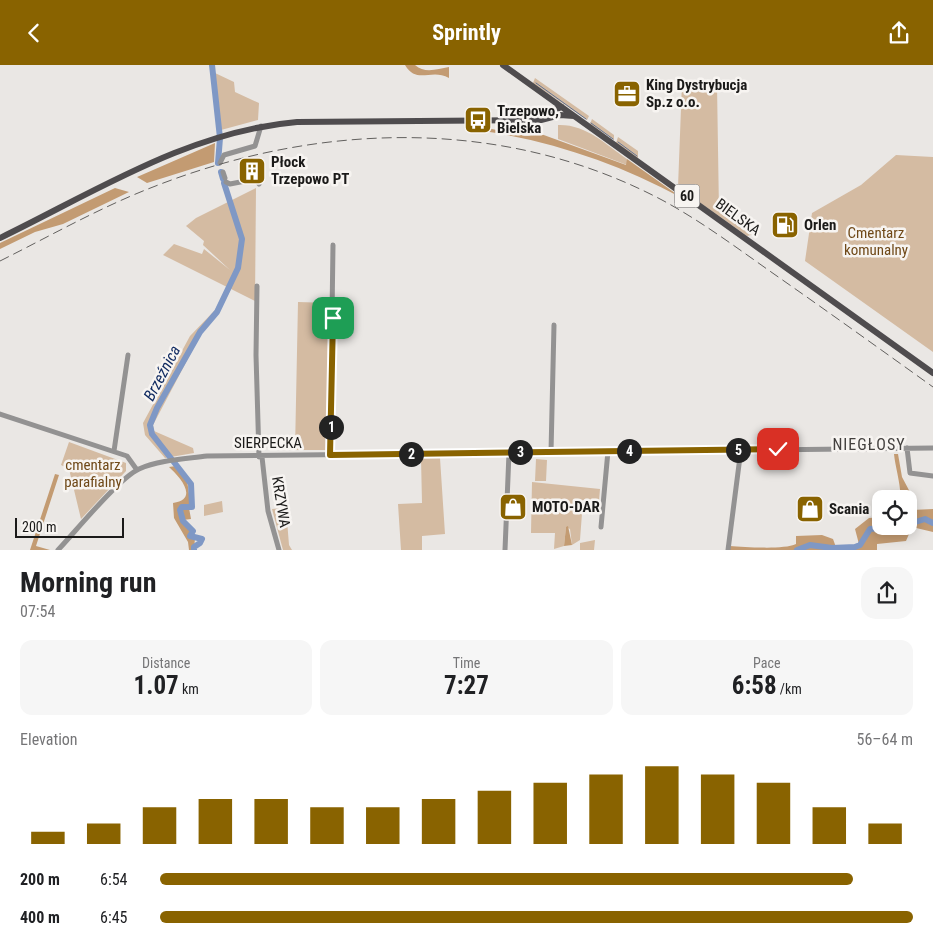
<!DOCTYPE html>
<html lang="en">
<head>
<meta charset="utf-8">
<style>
	body { margin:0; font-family:"Roboto Condensed",sans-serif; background:#f6f6f6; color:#202124; height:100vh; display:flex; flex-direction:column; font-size:19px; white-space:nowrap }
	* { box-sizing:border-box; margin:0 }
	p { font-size:16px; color:#757577 }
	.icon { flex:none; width:28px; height:28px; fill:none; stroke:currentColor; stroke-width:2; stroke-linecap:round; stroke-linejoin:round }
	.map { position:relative; height:485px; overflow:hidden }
	.drawer { display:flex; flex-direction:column; background:#fff; flex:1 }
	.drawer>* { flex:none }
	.controls { position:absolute; left:872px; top:425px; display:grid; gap:10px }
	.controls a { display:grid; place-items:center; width:45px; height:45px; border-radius:10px; background:#fff; box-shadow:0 2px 12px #0003; font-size:25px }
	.scale { position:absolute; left:15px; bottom:12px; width:109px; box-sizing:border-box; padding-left:5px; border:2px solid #1b1a19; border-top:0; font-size:14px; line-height:18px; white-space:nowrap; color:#1b1a19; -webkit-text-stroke:4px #f7f4f1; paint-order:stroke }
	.pin { position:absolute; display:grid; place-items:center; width:42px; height:42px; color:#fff; margin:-21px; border-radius:10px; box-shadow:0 2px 8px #0006 }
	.km { position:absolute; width:25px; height:25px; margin:-12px; border-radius:50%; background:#222; color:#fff; font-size:14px; line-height:25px; text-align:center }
	.round { display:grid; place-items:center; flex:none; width:52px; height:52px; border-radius:15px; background:#f6f6f6 }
	.headline { display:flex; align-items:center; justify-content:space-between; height:85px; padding:0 20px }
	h1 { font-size:28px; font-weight:700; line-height:38px }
	.stats { display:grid; grid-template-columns:repeat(3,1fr); gap:8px; height:85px; padding:5px 20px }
	.stats div { display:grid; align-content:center; border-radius:12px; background:#f6f6f6; text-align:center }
	.stats b { font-size:25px; font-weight:700 }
	.stats small { font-size:14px; font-weight:400 }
	.stats p { font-size:14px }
	.chart { height:140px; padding:10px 20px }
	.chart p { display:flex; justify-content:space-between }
	.chart svg { width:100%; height:90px; margin-top:5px; stroke:#896300; stroke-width:6 }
	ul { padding:0 20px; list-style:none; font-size:16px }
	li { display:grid; grid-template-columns:80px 60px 1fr; align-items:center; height:38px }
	li i { height:12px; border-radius:6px; background:#896300 }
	header { display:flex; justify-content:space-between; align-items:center; height:65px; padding:0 20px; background:#896300; color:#fff; font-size:22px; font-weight:700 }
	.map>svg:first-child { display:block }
</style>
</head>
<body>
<header><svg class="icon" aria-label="back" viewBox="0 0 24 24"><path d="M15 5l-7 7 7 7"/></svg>Sprintly<svg class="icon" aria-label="share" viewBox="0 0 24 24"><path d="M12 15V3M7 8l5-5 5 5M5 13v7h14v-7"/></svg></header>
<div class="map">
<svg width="933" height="485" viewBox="0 0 933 485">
	<rect width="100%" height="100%" fill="#eae7e4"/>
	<path fill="#d4bba2" d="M215,8l19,9 1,10 24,11 -1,17 -37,10z
		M535,13l54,38 -2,4 -54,-37z
		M682,17l35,3 2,127 29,21 4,-4 -1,6 -4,1 -69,-49z
		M592,54l22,16v5l-24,-16z
		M558,60c28,-1 47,19 69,34v6l-69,-26z
		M618,72l20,14v7l-22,-15z
		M896,90l37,2v195l-128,-91 7,-48 49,-28z
		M256,123l-1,113 -24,-12 -11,21 -19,24 -48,91 1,6 39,17 1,5 -29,5 -20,-23 -2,-12 47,-87 25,-26 12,-23 -64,-32 11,-11 28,10 2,-5 26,21 -27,-25 1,-4 -18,-15 10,-8z
		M298,237l33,1 -3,147h-33z
		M69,377l57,21v8l-45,48 -12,-50 -8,-4z
		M421,393h19l5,76 -23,2v14h-21l-3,-46 24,-1z
		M536,394l11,1 -1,21h-11z
		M532,417l68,7 -1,12 -16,-1 -3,40 -8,5 -2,-16 -4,-2 -2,19 -10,3 1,-16h-24z
		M222,436l1,11 -19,4v-11z
		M286,443l3,37 3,5h-9l-11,-41z
		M595,475l-1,10h-14v-7z"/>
	<path fill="#c39b72" d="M405,0h10c10,9 22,4 34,2v11c-18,-10 -32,7 -44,-13z
		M477,60h10v3l39,8 15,-2 85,31 1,-6 55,39c-65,-35 -133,-58 -206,-68z
		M215,78l-1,19 -67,21 -10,-6z
		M115,123l14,4 -66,32 -28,8 -35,17v-6z
		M894,389h4l4,23 9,17 1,16 21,-1v23l-21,-5 -6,14 -29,3v6h-37l20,-2 -5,-19 14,-11 12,-1v9h28v-27h-9c2,-10 -5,-33 -6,-45z
		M176,401l11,14 4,28 -9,-2 -3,3 4,12 9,11 -3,3 6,3 -1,12h-5l-1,-8 -14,-24 -1,-15c27,-4 6,-27 -4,-36z
		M55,409l4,1 -23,71 14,4h-20z
		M182,442l7,1 2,11 -8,1 -2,-10z
		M568,461l4,19 -8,1 2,-19z
		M822,470l11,4 4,11h-108l1,-4c16,1 53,4 66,-2v-8z"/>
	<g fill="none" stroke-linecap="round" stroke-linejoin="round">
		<path stroke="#617291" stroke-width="1" d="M536,18l50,36
			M591,58l22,16
			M618,77l19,14"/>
		<path stroke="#7f98c5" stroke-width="6" d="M212,0l8,73 -2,25
			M221,107l2,7
			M909,459l16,-5 8,4
			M194,485v-3l6,-4 2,-4 -12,-3 3,-5 -10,-10 -3,-11 2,-3h10l-1,-23 -39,-50 -2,-9 7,-17 43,-76 17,-20 21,-44 4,-29 -18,-56
			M797,485l13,-5 22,3 23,-1 5,-2 10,-16 32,-3"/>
		<path stroke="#939292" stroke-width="5" d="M220,98l4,-8 31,-9 6,-20
			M223,107l2,6
			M226,117l4,2 26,-5 3,5
			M257,221l-1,69 3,102
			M0,349l127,42 10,14
			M907,383l3,25 23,3
			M114,386l14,-96
			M551,387l3,-127
			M330,390l3,-210
			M262,392l6,54 11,39
			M601,462l7,-76
			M58,485c18,-19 60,-71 81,-81 20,-9 46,-10 68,-13l726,-8
			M505,485l4,-97
			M728,485l13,-101"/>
		<path stroke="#4f4c4e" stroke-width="6" d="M503,0l430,308
			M535,52l27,-10
			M0,173c95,-46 189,-107 297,-116l244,-2 19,-5 14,1"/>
		<path stroke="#62605e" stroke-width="1" stroke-dasharray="10 5" stroke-linecap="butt" d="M0,196c50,-25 101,-54 153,-74 165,-65 350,-71 509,13 39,21 75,48 112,74 53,37 106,75 159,113"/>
	</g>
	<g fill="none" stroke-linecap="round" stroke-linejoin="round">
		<g stroke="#fff" stroke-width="10">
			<path id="route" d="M333,253l-3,137 448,-6"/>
		</g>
		<use href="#route" stroke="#896300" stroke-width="6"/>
	</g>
	<defs>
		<g id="office-square" transform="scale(1.4375)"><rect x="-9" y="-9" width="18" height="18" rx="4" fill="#896300" stroke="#f7f4f1"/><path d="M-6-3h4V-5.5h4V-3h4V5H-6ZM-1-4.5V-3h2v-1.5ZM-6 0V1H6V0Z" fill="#fff"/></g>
		<g id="bus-square" transform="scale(1.4375)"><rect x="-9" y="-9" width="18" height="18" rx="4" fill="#896300" stroke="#f7f4f1"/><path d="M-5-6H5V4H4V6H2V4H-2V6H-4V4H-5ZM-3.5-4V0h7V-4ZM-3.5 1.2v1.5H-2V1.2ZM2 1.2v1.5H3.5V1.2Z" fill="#fff"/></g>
		<g id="building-square" transform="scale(1.4375)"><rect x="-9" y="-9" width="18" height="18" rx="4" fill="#896300" stroke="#f7f4f1"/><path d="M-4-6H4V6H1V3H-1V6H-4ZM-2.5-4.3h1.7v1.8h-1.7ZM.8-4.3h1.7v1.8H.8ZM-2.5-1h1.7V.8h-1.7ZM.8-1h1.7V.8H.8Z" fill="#fff"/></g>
		<g id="fuel-square" transform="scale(1.4375)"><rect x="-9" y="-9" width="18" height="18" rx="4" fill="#896300" stroke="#f7f4f1"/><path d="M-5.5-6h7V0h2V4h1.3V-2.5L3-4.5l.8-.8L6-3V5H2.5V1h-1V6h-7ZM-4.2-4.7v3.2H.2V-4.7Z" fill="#fff"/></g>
		<g id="shop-square" transform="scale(1.4375)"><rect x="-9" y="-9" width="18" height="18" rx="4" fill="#896300" stroke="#f7f4f1"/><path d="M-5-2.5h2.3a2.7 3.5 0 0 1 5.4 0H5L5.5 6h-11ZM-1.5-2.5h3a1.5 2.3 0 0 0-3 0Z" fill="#fff"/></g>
	</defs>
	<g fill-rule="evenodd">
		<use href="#office-square" x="627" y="29"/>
		<use href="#bus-square" x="478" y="55"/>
		<use href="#building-square" x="252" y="106"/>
		<use href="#fuel-square" x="785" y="160"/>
		<use href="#shop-square" x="513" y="442"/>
		<use href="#shop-square" x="810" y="444"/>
	</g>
	<g text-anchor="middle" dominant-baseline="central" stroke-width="5" stroke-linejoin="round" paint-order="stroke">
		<rect fill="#f7f4f1" stroke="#5d5b5a" stroke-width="1" x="674.5" y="119.5" width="25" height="23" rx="4"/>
		<g font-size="14" font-weight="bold" fill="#1b1a19">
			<text x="687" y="131">60</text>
		</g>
		<g font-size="15" font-weight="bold" fill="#1b1a19" stroke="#f7f4f1" text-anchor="start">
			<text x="646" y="20">King Dystrybucja<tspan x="646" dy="17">Sp.z o.o.</tspan></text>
			<text x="497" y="46">Trzepowo,<tspan x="497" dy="17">Bielska</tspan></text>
			<text x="271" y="97">Płock<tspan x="271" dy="17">Trzepowo PT</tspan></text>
			<text x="804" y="160">Orlen</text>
			<text x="532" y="442">MOTO-DAR</text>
			<text x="829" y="444">Scania</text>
		</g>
		<g font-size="15" fill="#1b1a19" stroke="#f7f4f1">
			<text transform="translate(738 152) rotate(36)">BIELSKA</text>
			<text x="268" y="378">SIERPECKA</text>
			<text transform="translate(281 437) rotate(81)">KRZYWA</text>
		</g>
		<g font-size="15" fill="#6f4817" stroke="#f7f4f1">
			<text x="876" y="168">Cmentarz<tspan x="876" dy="17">komunalny</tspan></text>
			<text x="93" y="400">cmentarz<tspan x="93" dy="17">parafialny</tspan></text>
		</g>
		<g font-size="16" font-style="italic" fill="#102a61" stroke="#f7f4f1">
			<text transform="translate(162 308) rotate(-62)">Brzeźnica</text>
		</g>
		<g font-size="16" letter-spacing="1" fill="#43403e" stroke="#f7f4f1">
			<text x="869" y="379">NIEGŁOSY</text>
		</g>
	</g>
</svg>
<div class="controls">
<a><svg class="icon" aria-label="locate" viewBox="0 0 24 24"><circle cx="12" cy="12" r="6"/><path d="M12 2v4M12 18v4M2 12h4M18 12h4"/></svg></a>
</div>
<div class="scale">200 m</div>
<div class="pin" style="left:333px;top:253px;background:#1e9e55"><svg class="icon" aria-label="arrive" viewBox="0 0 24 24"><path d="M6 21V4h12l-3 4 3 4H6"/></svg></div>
<div class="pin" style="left:778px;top:384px;background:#d93025"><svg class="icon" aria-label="check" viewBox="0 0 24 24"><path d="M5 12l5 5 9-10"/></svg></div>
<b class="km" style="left:331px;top:362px">1</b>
<b class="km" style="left:411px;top:389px">2</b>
<b class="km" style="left:520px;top:387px">3</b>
<b class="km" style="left:629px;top:386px">4</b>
<b class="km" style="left:738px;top:385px">5</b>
</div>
<section class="drawer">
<div class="headline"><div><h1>Morning run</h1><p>07:54</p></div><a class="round"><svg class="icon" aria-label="share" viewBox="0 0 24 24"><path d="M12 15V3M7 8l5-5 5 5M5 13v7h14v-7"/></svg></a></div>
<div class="stats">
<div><p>Distance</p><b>1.07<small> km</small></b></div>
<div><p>Time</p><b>7:27</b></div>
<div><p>Pace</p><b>6:58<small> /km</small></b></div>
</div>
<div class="chart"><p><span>Elevation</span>56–64 m</p>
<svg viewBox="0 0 160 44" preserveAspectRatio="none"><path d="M5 44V38M15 44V34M25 44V26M35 44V22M45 44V22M55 44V26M65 44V26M75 44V22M85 44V18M95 44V14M105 44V10M115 44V6M125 44V10M135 44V14M145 44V26M155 44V34"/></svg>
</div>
<ul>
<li><b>200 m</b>6:54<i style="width:92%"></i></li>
<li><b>400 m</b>6:45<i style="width:100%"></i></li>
</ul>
</section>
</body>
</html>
